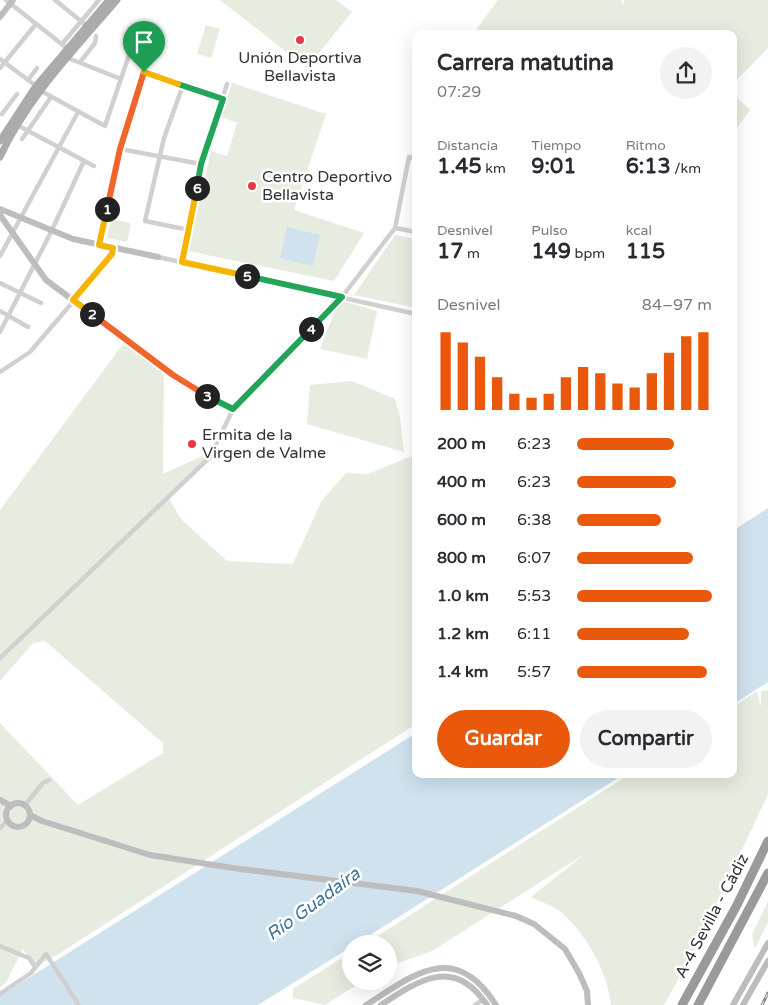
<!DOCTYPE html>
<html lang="es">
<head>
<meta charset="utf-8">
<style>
	body { margin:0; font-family:"Varela Round",sans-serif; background:#f2f2f3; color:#2b2b33; height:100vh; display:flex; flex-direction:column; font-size:19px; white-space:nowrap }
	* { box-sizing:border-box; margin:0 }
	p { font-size:16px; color:#7c7c81 }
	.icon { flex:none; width:28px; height:28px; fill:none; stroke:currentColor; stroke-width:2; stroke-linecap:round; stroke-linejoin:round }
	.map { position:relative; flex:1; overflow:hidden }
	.drawer { position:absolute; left:412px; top:30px; width:325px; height:748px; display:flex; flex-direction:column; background:#fff; border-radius:10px; box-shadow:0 5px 20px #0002 }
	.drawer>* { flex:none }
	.controls { position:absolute; left:342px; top:935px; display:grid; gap:10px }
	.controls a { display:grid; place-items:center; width:55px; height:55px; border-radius:50%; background:#fff; box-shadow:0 5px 20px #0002; font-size:25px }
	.pin { position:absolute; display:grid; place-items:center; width:42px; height:42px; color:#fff; margin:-51px -21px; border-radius:50% 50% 50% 0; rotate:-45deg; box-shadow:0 0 5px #0007 }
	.pin .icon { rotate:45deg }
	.km { position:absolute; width:25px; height:25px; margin:-12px; border-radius:50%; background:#222; color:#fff; font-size:14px; line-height:25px; text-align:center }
	.round { display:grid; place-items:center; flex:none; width:52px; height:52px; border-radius:26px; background:#f2f2f3 }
	.summary { display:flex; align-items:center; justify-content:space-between; height:85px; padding:0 25px }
	h1 { font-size:22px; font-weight:700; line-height:38px }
	.figures { display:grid; grid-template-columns:repeat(3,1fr); gap:8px; height:85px; padding:5px 25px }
	.figures div { display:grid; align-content:center }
	.figures b { font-size:21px; font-weight:700 }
	.figures small { font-size:14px; font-weight:400 }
	.figures p { font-size:14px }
	.chart { height:140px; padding:10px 25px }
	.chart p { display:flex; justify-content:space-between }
	.chart svg { width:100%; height:90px; margin-top:5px; stroke:#ea580c; stroke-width:6 }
	.cta { display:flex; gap:10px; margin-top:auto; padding:10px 25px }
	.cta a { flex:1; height:58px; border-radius:30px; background:#ea580c; color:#fff; font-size:20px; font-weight:700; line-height:58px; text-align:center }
	.cta a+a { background:#f2f2f3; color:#2b2b33 }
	ul { padding:0 25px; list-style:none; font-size:16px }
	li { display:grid; grid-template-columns:80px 60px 1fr; align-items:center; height:38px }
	li i { height:12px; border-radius:6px; background:#ea580c }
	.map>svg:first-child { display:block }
</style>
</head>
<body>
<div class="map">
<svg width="768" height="1005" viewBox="0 0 768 1005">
	<rect width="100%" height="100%" fill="#fff"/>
	<path fill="#e6ecdf" d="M220,0h116l16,12 -45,56z
		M498,0h124v5l3,-5h143v48l-34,35v-49h-261z
		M206,25l14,4 -9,29 -14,-4z
		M232,83l94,31 -32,96 70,23 -30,48 -146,-30 23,-100 16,5 10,-33 -16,-6z
		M734,95l16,15 -16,22z
		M111,219l20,4 -4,19 -20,-4z
		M395,235l21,4v69l-62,-13z
		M339,300l38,11 -10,48 -47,-10z
		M126,340l38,29 -1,105 50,-23 -45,46 13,22 46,42 66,3 28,-62 25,-29 22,1 41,-17 7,1v266l-356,229 -25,14 -12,-18 -17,34 -6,4v-264l78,82 85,-52v-10l-118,-102 -12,2 -33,38v-171z
		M352,381l43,18 5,18 4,35 -97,-28 3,-39z
		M768,690v105l-79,165 -25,45h-53c-3,-32 -24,-70 -49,-92 -8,-7 -21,-11 -31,-16l55,-44 -154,98 -43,15v-22h-24l265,-170h104v-68l23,-15 4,16v-16z
		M768,901v22l-13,25 -3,-13z
		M351,952v29h12l-38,24 -32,-7v-9z"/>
	<path fill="#cfe2ee" d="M287,227l33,8 -7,31 -33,-8z
		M768,508v174l-34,22v-174z
		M416,733v41h208l-268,170h-5v3l-93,58h-258v-9z"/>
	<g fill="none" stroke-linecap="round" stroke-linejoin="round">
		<path stroke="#d0d0d0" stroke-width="4.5" d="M6,0l62,49
			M55,0l32,26
			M62,44l37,-44
			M68,58l53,21
			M0,59l36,27
			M81,61l14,-18 1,-7
			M0,68l36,-44
			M145,72l78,27
			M28,80l9,-12
			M183,85l-19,53 -19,83 44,9
			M41,91l64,35 24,-71
			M2,114l15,-20
			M17,125l77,41
			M22,139l29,-42
			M120,149l81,15
			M395,228l21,4
			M99,245l21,-96 28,-90
			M0,256l78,-144
			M158,257l258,57
			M182,262l19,-98 26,-80
			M0,283l41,20
			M0,311l28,16
			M0,332l52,-102 32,-69
			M0,372l30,-20 65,-76 17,-22 1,-6
			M0,658l210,-201 23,-48 109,-112 53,-69 14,-71 7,2
			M25,805l18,-22 6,-3
			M0,828l7,-7
			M0,946l29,12 6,9
			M0,994l31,-21 15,-19 33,51
			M475,1005l8,-5"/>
		<path stroke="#bdbdbd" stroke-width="6" d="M0,17l13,-17
			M0,209l73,30 85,18
			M0,215l46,65 127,95 60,34
			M0,800l11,6
			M6 815a12 12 0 1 1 24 0a12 12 0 1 1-24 0Z
			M30,815l12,6 108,34 83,13 184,23 99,25 18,8 31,25 14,24 8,18 1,14
			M366,1005c49,-31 89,-65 130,0
			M381,1005c38,-25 73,-49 106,0
			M733,1005l35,-62
			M743,1005l25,-44"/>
		<path stroke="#ababab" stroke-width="7" d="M0,141l36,-55 73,-86
			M0,157c27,-59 75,-108 117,-157"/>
		<path stroke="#9a9a9a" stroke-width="9" d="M682,1005l55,-100 31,-64
			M698,1005l70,-132"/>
		<g stroke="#888" stroke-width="3">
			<path id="rail" d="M762,1005l6,-12"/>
		</g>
		<use href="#rail" stroke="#fff" stroke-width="1" stroke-dasharray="4" stroke-linecap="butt"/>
	</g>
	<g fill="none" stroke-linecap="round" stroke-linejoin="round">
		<g stroke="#fff" stroke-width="10">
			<path id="split-1" d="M107,209l13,-60 24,-77"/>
		</g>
		<g stroke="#fff" stroke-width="10">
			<path id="split-2" d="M92,314l-19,-14 39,-46 1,-6 -14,-3 8,-36"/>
		</g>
		<g stroke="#fff" stroke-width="10">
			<path id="split-3" d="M92,314l81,61 34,21"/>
		</g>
		<g stroke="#fff" stroke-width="10">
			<path id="split-4" d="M207,396l26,13 78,-80"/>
		</g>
		<g stroke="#fff" stroke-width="10">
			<path id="split-5" d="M247,276l95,21 -31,32"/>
		</g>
		<g stroke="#fff" stroke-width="10">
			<path id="split-6" d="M197,188l-15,74 65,14"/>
		</g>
		<g stroke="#fff" stroke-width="10">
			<path id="split-7" d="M178,84l45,15 -22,65 -4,24"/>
		</g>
		<g stroke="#fff" stroke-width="10">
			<path id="split-8" d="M144,72l34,12"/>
		</g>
		<use href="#split-1" stroke="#f0652b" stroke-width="6"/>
		<use href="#split-2" stroke="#f5b400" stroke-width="6"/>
		<use href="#split-3" stroke="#f0652b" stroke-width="6"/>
		<use href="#split-4" stroke="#22a559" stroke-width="6"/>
		<use href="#split-5" stroke="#22a559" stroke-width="6"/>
		<use href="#split-6" stroke="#f5b400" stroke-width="6"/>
		<use href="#split-7" stroke="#22a559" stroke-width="6"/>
		<use href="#split-8" stroke="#f5b400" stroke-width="6"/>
	</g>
	<g fill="#e63946" stroke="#fff" stroke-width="2">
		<circle cx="300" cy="40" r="5"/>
		<circle cx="252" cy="186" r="5"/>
		<circle cx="192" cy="444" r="5"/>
	</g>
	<g text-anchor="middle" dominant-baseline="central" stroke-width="5" stroke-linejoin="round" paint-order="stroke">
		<g font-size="16" fill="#333" stroke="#fff" text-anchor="start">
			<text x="300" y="58" text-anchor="middle">Unión Deportiva<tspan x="300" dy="18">Bellavista</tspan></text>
			<text x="262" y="177">Centro Deportivo<tspan x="262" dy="18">Bellavista</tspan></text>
			<text x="202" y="435">Ermita de la<tspan x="202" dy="18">Virgen de Valme</tspan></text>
		</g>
		<g font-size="16" fill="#333" stroke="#fff">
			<text transform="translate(712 916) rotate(-62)">A-4 Sevilla - Cádiz</text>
		</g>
		<g font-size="18" font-style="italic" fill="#3f7597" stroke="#fff">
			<text transform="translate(313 904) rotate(-36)">Río Guadaíra</text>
		</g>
	</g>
</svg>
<div class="controls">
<a><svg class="icon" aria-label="layers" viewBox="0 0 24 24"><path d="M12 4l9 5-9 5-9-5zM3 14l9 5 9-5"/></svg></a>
</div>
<div class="pin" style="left:144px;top:72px;background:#1e9e55"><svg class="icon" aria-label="arrive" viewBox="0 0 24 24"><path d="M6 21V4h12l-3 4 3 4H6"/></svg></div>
<b class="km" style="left:107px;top:209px">1</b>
<b class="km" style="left:92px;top:314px">2</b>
<b class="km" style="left:207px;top:396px">3</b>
<b class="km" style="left:311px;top:329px">4</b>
<b class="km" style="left:247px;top:276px">5</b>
<b class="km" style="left:197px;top:188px">6</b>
<section class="drawer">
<div class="summary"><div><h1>Carrera matutina</h1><p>07:29</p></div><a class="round"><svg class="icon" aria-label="share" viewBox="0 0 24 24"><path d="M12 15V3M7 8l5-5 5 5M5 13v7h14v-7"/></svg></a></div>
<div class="figures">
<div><p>Distancia</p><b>1.45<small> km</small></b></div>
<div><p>Tiempo</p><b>9:01</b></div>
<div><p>Ritmo</p><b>6:13<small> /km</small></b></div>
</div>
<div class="figures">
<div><p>Desnivel</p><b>17<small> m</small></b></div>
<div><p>Pulso</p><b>149<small> bpm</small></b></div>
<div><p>kcal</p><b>115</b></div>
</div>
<div class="chart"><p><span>Desnivel</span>84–97 m</p>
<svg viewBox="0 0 160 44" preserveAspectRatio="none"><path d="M5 44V6M15 44V11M25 44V18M35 44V28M45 44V36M55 44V38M65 44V36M75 44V28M85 44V23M95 44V26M105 44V31M115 44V33M125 44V26M135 44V16M145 44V8M155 44V6"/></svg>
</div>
<ul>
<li><b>200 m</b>6:23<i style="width:72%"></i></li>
<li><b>400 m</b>6:23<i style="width:73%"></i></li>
<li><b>600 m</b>6:38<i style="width:62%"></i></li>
<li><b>800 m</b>6:07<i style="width:86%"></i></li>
<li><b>1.0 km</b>5:53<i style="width:100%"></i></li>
<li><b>1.2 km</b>6:11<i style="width:83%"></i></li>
<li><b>1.4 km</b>5:57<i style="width:96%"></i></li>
</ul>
<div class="cta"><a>Guardar</a><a>Compartir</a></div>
</section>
</div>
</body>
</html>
